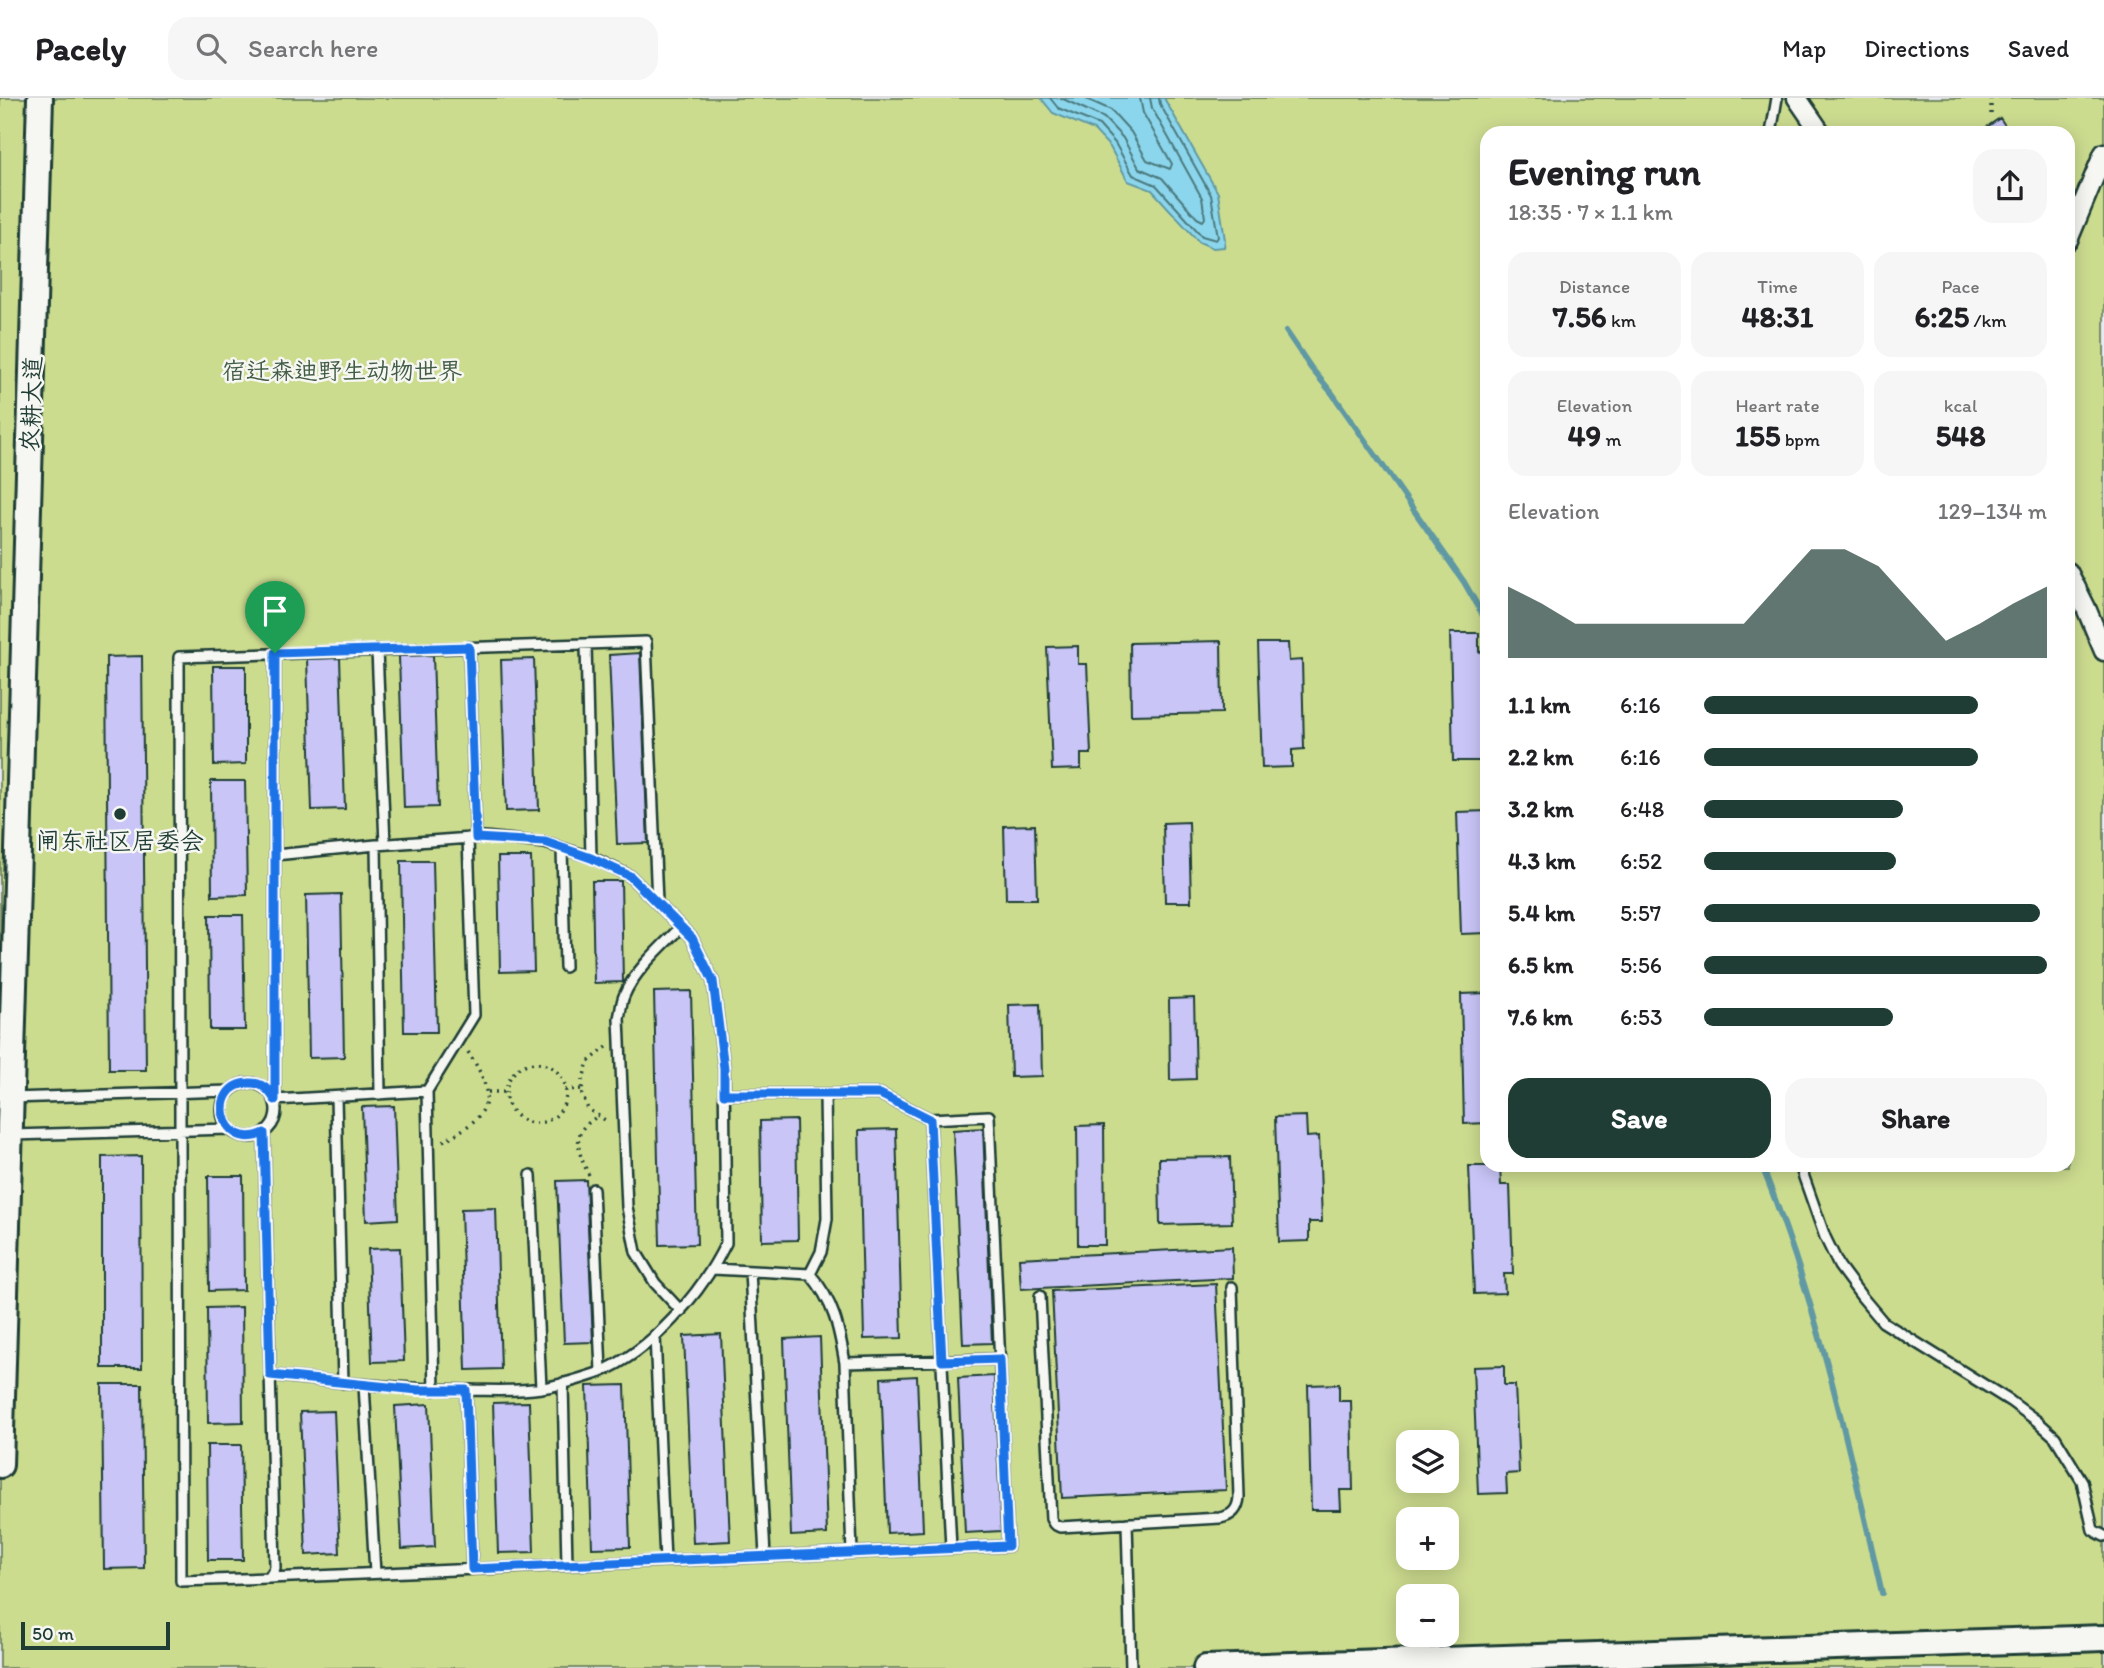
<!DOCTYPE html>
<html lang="en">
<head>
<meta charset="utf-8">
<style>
	body { margin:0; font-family:Itim,"LXGW WenKai TC",sans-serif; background:#f6f6f6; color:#202124; height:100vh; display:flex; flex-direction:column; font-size:26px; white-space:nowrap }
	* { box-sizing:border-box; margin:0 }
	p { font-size:23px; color:#757577 }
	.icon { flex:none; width:38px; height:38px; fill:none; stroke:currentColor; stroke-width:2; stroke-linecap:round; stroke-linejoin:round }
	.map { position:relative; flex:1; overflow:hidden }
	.panel { position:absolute; left:1480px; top:28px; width:595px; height:1046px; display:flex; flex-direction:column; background:#fff; border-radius:21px; box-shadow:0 4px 18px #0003 }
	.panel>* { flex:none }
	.tools { position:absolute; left:1396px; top:1332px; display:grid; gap:14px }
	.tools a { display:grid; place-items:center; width:63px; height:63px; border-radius:14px; background:#fff; box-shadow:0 4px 18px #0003; font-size:35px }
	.scale { position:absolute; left:21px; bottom:18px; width:149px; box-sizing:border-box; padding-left:7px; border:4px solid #1f3d34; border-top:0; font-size:19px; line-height:24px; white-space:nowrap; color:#1f3d34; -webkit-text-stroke:5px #f6f6f2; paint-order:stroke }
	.pin { position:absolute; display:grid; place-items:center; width:60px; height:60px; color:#fff; margin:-72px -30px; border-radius:50% 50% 50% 0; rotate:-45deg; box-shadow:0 0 7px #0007 }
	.pin .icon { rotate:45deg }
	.round { display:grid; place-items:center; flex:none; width:74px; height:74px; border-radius:21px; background:#f6f6f6 }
	.overview { display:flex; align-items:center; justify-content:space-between; height:119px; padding:0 28px }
	h1 { font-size:38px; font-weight:700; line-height:52px }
	.figures { display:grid; grid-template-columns:repeat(3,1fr); gap:10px; height:119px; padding:7px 28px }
	.figures div { display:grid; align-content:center; border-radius:18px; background:#f6f6f6; text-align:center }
	.figures b { font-size:30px; font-weight:700 }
	.figures small { font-size:19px; font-weight:400 }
	.figures p { font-size:19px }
	.chart { height:196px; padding:14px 28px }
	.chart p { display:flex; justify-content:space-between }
	.chart svg { width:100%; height:126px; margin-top:7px; fill:#1f3d34; opacity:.7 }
	.primary-button { display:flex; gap:14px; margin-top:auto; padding:14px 28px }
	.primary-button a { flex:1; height:80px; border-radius:21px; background:#1f3d34; color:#fff; font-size:28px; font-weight:700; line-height:80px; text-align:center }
	.primary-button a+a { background:#f6f6f6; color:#202124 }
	ul { padding:0 28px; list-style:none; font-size:23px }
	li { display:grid; grid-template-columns:112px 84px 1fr; align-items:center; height:52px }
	li i { height:18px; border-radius:9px; background:#1f3d34 }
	header { display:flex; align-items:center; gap:42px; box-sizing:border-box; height:98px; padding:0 35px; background:#fff; border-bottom:2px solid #e0e0e0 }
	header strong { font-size:33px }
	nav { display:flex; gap:38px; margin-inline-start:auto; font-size:24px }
	.search { width:490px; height:63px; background:#f6f6f6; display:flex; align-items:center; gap:18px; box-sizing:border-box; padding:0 24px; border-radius:21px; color:#757577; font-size:26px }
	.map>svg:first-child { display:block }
</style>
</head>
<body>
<header>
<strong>Pacely</strong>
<div class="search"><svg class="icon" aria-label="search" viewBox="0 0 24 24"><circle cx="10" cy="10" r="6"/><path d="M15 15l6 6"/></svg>Search here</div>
<nav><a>Map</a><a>Directions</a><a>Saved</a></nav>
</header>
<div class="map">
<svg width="2104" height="1570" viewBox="0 0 2104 1570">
	<rect width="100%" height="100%" fill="#e8e7f4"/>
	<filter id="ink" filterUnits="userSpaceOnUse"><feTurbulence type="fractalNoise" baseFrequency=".0143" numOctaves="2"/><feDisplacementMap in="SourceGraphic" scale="14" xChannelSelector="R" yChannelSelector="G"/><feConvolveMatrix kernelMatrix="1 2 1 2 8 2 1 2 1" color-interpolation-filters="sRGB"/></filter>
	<g filter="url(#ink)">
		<path fill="#ccdc8f" stroke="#768c62" stroke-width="2" fill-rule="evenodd" d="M0,0h2104v1570h-2104zM1488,35h580v1033h-580zM1409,1344h38v38h-38zM1409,1421h38v39h-38zM1409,1498h38v38h-38z"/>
		<path fill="#8cd6ed" stroke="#6099a3" stroke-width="2" d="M1041,0h123l54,95 7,47 -1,7 -11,1 -14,-6 -47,-52 -24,-9 -18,-34 -16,-17 -41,-17z"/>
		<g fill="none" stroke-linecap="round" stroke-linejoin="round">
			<path stroke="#4b7a7e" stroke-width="2" d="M1050,0l8,10 41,17 16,18 18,32 23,10 46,51 14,4 2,-3 -7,-42 -51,-91 -1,-6
				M1061,0l43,20 19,20 16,30 23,10 35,40 6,3 2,-3 -3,-20 -50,-90 -2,-10
				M1084,0l27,12 20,22 16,28 23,9 2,-5 -29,-51 -3,-15"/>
			<path stroke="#6099a3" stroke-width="6" d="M1286,233l25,37 21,25 132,189 24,42
				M1762,1068c56,138 87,283 120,427"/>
		</g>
		<path fill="#c9c5f7" stroke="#1f3d34" stroke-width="2" d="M2000,20l10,15h-32z
			M1450,535h29v19l9,-1v90h-6l1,20h-30z
			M1221,543l1,72 -91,2 -1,-72z
			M1258,545h30l1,18 13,-1 2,89 -12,1v17l-30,1z
			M1078,548v18h9l4,90h-10v15l-29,1 -5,-123z
			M640,555l8,190 -31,1 -8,-189z
			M433,557l5,152 -34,1 -5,-152z
			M142,558l4,414h-37l-3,-413z
			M340,560l5,151 -33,1 -5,-151z
			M534,561l5,151 -33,1 -5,-151z
			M213,568h33v98l-32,1z
			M211,683h34l2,114 -35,1z
			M1488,713v122l-27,1 -4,-122z
			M1189,724l2,80h-26l-2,-79z
			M1035,727l2,74h-31l-2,-73z
			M498,759h33l3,114 -34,1z
			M401,763h32l4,171h-33z
			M592,783h29l2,101 -29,1z
			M341,796l3,163 -35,1 -3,-163z
			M209,817h34l2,115h-35z
			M691,893l6,253 -37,1 -6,-253z
			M1488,895v130l-24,1 -3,-130z
			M1194,900l2,81 -26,1 -1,-81z
			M1040,906l2,72 -31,1 -2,-72z
			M394,1008l4,113 -32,2 -4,-114z
			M1306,1018l1,21 12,-1 3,86h-13v19l-30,1 -4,-125z
			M796,1022l2,120 -36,1 -2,-120z
			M1104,1027l1,120h-27l-1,-119z
			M983,1030l9,215 -29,1 -10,-214z
			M896,1031l6,209 -38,1 -5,-209z
			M141,1058l1,212h-40v-211z
			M1230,1059l2,66 -72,2 -1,-67z
			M1469,1068h31l1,19h9l3,89h-9l1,19 -31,1z
			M208,1078h35l1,114 -35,1z
			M586,1082l7,162 -29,1 -7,-162z
			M496,1110l5,161 -35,1 -5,-161z
			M1232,1149l1,31 -212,11 -2,-31z
			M400,1150l4,113 -32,1 -4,-113z
			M1216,1186l10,206 -164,8 -10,-207z
			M242,1209l1,115 -35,1 -1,-115z
			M721,1236l9,207 -37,2 -9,-207z
			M820,1239l7,197 -36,2 -7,-197z
			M1504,1268v19h11l4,88 -13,1 1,19 -29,1 -5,-127z
			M917,1278l6,155 -36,2 -6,-155z
			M994,1278l7,155 -36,2 -7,-155z
			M102,1286h40l2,184 -40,1z
			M1339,1286v17h12l2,89h-13l1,20h-30l-3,-125z
			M625,1287l5,162 -38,1 -5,-162z
			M529,1304l5,150 -36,1 -5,-150z
			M429,1306l6,143 -33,2 -7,-143z
			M334,1313l6,142 -34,2 -6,-143z
			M207,1347h34l2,115h-35z"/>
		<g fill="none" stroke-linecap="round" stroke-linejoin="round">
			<g stroke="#1f3d34" stroke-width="14">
				<path id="lane" d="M1771,35l6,-35
					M586,546l5,213
					M469,549l7,191
					M377,552l8,194
					M275,555v447l152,-9
					M376,747l4,249
					M562,750l3,119
					M222 1012a27 27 0 1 1 54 0a27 27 0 1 1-54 0Z
					M336,999l7,286
					M11,1000l218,-7
					M930,1021l21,429
					M264,1035l11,435 -6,10 -88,3 -2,-924 467,-15 11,260
					M12,1037l218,-6
					M1800,1068l25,71 14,29 23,31 21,25 127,79 27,20 18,16 27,44 11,49 11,6
					M531,1077l10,213
					M593,1091l8,182
					M713,1171l97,5c24,28 29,54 35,89l7,190
					M750,1173l15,285
					M810,1176l11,-22 6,-33 -2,-125
					M1040,1198l11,223 3,5 6,3 160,-9c12,-2 18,-8 19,-21l-7,-210
					M681,1213l-26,-28 -19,-31 -9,-45 -8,-189c2,-7 2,-15 5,-22 10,-25 38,-50 57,-69
					M655,1237l10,226
					M845,1265l155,-4
					M270,1277c66,7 131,14 196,15 25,0 51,2 75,-2 18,-2 39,-9 57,-15 53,-21 104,-80 128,-130l-2,-175 -11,-87 -21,-43 -62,-62 -39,-19 -46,-14 -61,-6 -108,8 -101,10
					M563,1285l4,182
					M364,1287l11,188
					M434,1292l-7,-299 47,-76 -6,-177
					M466,1292l6,179
					M1127,1425l4,145
					M269,1480l739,-32 -19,-430 -59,3 -50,-25h-156"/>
			</g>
			<g stroke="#1f3d34" stroke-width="23">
				<path id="street" d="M1797,0l24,35
					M2068,142l36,-87
					M2068,474l18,36 18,43"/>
			</g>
			<g stroke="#1f3d34" stroke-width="30">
				<path id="secondary" d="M0,1367l40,-1367
					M1206,1570l898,-30"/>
			</g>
			<path stroke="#1f3d34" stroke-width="3.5" stroke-dasharray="2 5" stroke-linecap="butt" d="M1991,0v17
				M607,949l-19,15 -5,17 -1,15 6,15 20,13
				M506 995a30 30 0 1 1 60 0a30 30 0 1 1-60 0Z
				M565,992l17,-1
				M488,994h18
				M443,1043c48,-25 56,-43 25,-89
				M589,1077c-7,-14 -16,-33 -6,-47 3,-4 10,-8 14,-12"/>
			<use href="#lane" stroke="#f6f6f2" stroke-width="9"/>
			<use href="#street" stroke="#f6f6f2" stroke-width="18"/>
			<use href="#secondary" stroke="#f6f6f2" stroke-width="24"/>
		</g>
	</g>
	<g fill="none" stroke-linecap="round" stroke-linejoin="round" filter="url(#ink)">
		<g stroke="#fff" stroke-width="14">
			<path id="route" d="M469,549l7,191 69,4 46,16 39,18 62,62 21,43 11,87v26h156l50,25 12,242 58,-2 8,187 -536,23 -6,-179h-48l-148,-15 -6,-242c-45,20 -57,-49 -15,-50 13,-1 20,7 26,17v-447z"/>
		</g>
		<use href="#route" stroke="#1a73e8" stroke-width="9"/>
	</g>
	<circle fill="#1f3d34" stroke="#f6f6f2" stroke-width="2.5" cx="120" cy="716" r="7"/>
	<g text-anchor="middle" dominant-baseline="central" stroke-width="5" stroke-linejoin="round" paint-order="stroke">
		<g font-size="24" fill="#425d46" stroke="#f6f6f2">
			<text x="342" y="272">宿迁森迪野生动物世界</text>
		</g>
		<g font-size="24" fill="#1f3d34" stroke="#f6f6f2">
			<text transform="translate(31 306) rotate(-88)">农耕大道</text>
		</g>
		<g font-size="24" fill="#1f3d34" stroke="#f6f6f2">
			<text x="120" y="742">闸东社区居委会</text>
		</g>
	</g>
</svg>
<div class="tools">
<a><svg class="icon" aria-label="layers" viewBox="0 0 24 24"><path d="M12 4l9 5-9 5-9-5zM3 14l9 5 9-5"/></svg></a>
<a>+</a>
<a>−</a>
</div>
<div class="scale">50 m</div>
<div class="pin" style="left:275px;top:555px;background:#1e9e55"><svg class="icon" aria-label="arrive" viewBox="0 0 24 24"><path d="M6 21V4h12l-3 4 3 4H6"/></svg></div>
<section class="panel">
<div class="overview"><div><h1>Evening run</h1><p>18:35 · 7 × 1.1 km</p></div><a class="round"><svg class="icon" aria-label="share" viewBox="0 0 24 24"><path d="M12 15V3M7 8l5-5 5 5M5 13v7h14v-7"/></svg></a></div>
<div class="figures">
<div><p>Distance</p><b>7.56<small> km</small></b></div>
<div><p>Time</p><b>48:31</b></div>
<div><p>Pace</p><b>6:25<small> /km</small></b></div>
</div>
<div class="figures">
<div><p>Elevation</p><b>49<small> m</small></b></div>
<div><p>Heart rate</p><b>155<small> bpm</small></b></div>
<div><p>kcal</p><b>548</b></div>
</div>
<div class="chart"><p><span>Elevation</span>129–134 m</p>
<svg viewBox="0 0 160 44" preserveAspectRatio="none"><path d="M0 44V19L10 25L20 32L30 32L40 32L50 32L60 32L70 32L80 19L90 6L100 6L110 12L120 25L130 38L140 32L150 25L160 19V44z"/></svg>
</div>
<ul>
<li><b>1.1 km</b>6:16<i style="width:80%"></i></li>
<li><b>2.2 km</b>6:16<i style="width:80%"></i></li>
<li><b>3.2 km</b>6:48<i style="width:58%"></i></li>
<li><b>4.3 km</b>6:52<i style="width:56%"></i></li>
<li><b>5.4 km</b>5:57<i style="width:98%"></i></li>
<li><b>6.5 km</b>5:56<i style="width:100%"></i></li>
<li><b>7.6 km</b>6:53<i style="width:55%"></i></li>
</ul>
<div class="primary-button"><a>Save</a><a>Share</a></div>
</section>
</div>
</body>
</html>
